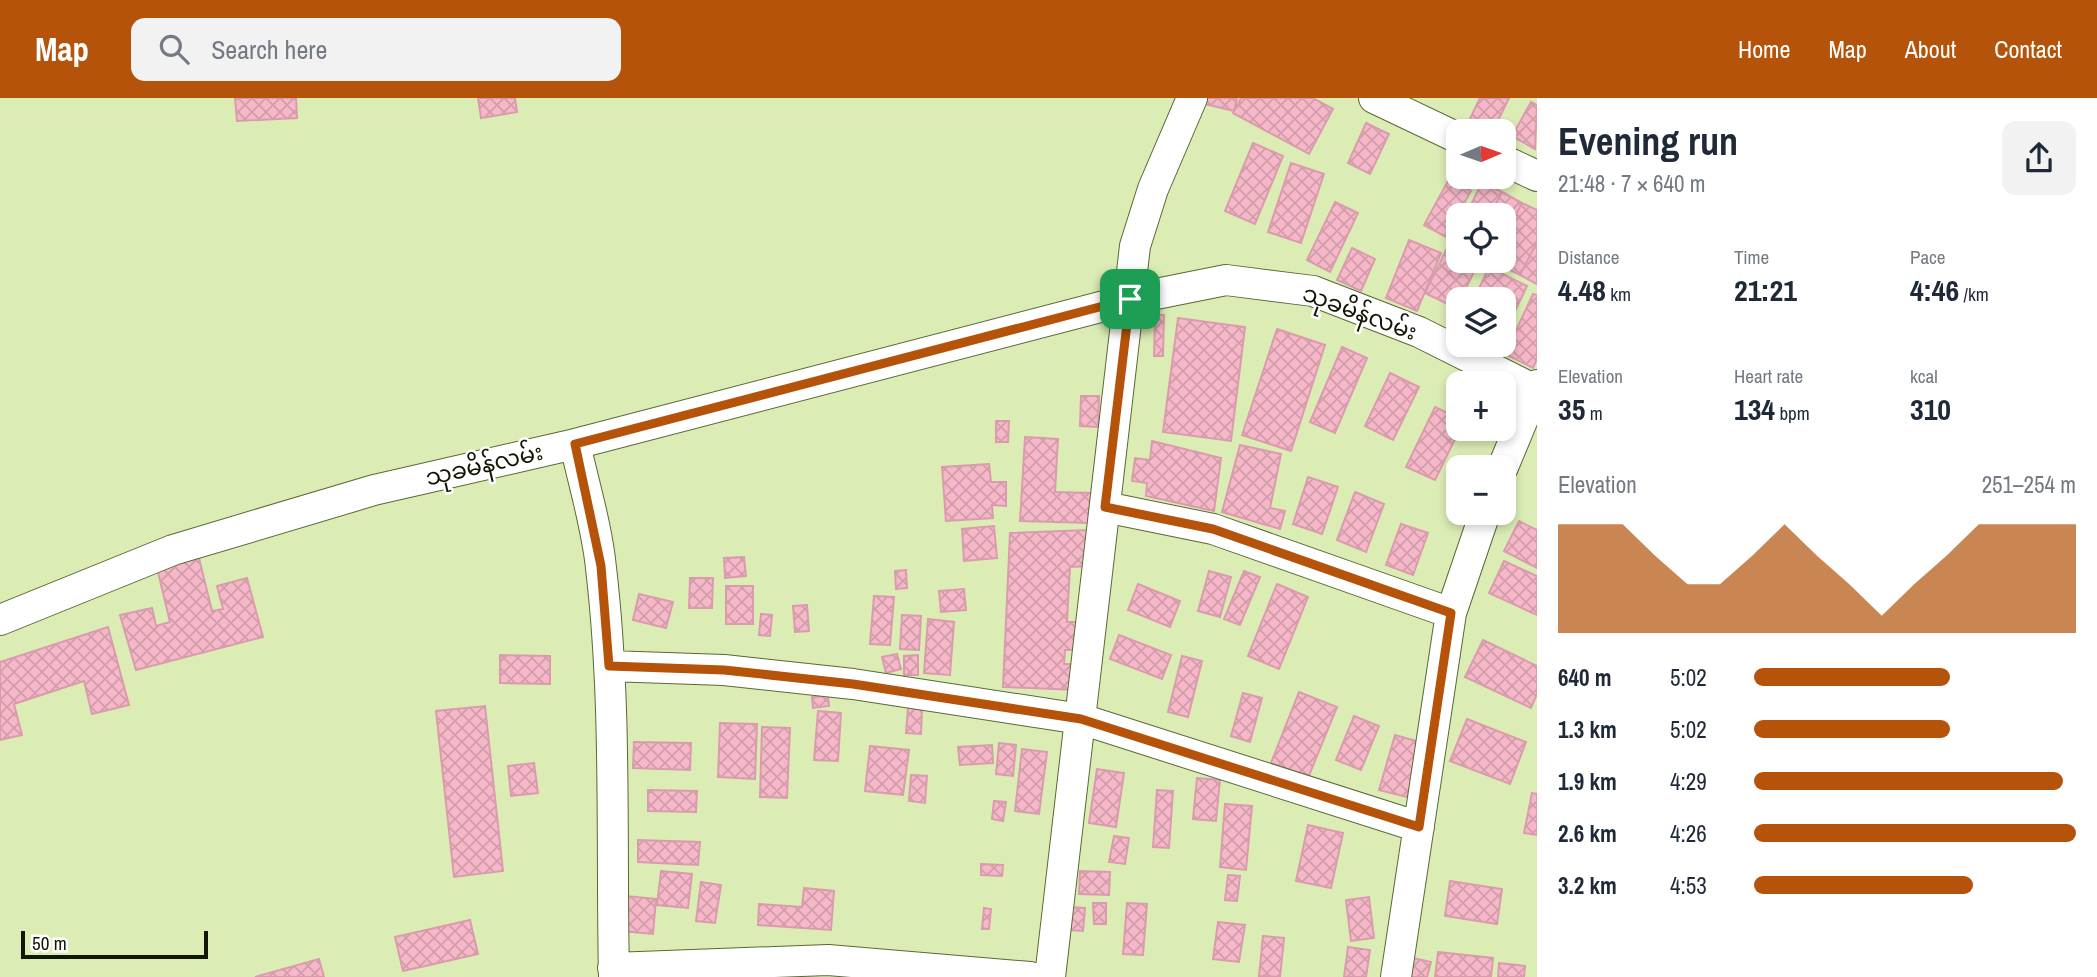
<!DOCTYPE html>
<html lang="en">
<head>
<meta charset="utf-8">
<style>
	body { margin:0; font-family:"Archivo Narrow","Noto Sans Myanmar",sans-serif; background:#f2f2f3; color:#1f2937; height:100vh; display:flex; flex-direction:column; font-size:26px; white-space:nowrap }
	* { box-sizing:border-box; margin:0 }
	p { font-size:23px; color:#747a83 }
	.icon { flex:none; width:38px; height:38px; fill:none; stroke:currentColor; stroke-width:2; stroke-linecap:round; stroke-linejoin:round }
	.map { position:relative; flex:1; overflow:hidden }
	.drawer { display:flex; flex-direction:column; background:#fff; width:560px }
	.drawer>* { flex:none }
	.needle { width:46px; rotate:88deg }
	.tools { position:absolute; left:1446px; top:21px; display:grid; gap:14px }
	.tools a { display:grid; place-items:center; width:70px; height:70px; border-radius:14px; background:#fff; box-shadow:0 4px 10px #0003; font-size:35px }
	.scale { position:absolute; left:21px; bottom:18px; width:187px; box-sizing:border-box; padding-left:7px; border:4px solid #111603; border-top:0; font-size:19px; line-height:24px; white-space:nowrap; color:#111603; -webkit-text-stroke:5px #fff; paint-order:stroke }
	.pin { position:absolute; display:grid; place-items:center; width:60px; height:60px; color:#fff; margin:-30px; border-radius:14px; box-shadow:0 4px 10px #0006 }
	.round { display:grid; place-items:center; flex:none; width:74px; height:74px; border-radius:14px; background:#f2f2f3 }
	.summary { display:flex; align-items:center; justify-content:space-between; height:119px; padding:0 21px }
	h1 { font-size:38px; font-weight:700; line-height:52px }
	.metrics { display:grid; grid-template-columns:repeat(3,1fr); gap:10px; height:119px; padding:7px 21px }
	.metrics div { display:grid; align-content:center }
	.metrics b { font-size:30px; font-weight:700 }
	.metrics small { font-size:19px; font-weight:400 }
	.metrics p { font-size:19px }
	.chart { height:196px; padding:14px 21px }
	.chart p { display:flex; justify-content:space-between }
	.chart svg { width:100%; height:126px; margin-top:7px; fill:#b45309; opacity:.7 }
	ul { padding:0 21px; list-style:none; font-size:23px }
	li { display:grid; grid-template-columns:112px 84px 1fr; align-items:center; height:52px }
	li i { height:18px; border-radius:9px; background:#b45309 }
	header { display:flex; align-items:center; gap:42px; box-sizing:border-box; height:98px; padding:0 35px; background:#b45309; color:#fff }
	header strong { font-size:33px }
	nav { display:flex; gap:38px; margin-inline-start:auto; font-size:24px }
	.search { width:490px; height:63px; background:#f2f2f3; display:flex; align-items:center; gap:18px; box-sizing:border-box; padding:0 24px; border-radius:14px; color:#747a83; font-size:26px }
	main { display:flex; flex:1; min-height:0 }
	.map>svg:first-child { display:block }
</style>
</head>
<body>
<header>
<strong>Map</strong>
<div class="search"><svg class="icon" aria-label="search" viewBox="0 0 24 24"><circle cx="10" cy="10" r="6"/><path d="M15 15l6 6"/></svg>Search here</div>
<nav><a>Home</a><a>Map</a><a>About</a><a>Contact</a></nav>
</header>
<main>
<div class="map">
<svg width="1537" height="879" viewBox="0 0 1537 879">
	<defs>
		<pattern id="building-cross-hatch" width="8" height="8" patternUnits="userSpaceOnUse" patternTransform="scale(1.75)"><rect width="8" height="8" fill="#f6b8c8"/><path d="M0 0l8 8M0 8l8-8" fill="none" stroke="#d29daa"/></pattern>
	</defs>
	<rect width="100%" height="100%" fill="#dbedb5"/>
	<path fill="url(#building-cross-hatch)" stroke="#da9cac" stroke-width="2" d="M235,0h61l1,20 -60,3z
		M478,0h37l2,14 -36,6z
		M1207,0h30l-3,13 -29,-7z
		M1241,0h72l20,11 -24,45 -76,-41z
		M1480,0h29l-16,33 -25,-8z
		M1531,4l6,3 -2,44 -23,-13z
		M1366,25l23,11 -19,40 -22,-11z
		M1253,45l30,13 -28,68 -30,-13z
		M1291,65l33,11 -23,69 -33,-11z
		M1449,81l22,12 -25,46 -22,-12z
		M1482,84l20,10 -12,23h-24z
		M1502,94l20,11 -19,37v-25h-13z
		M1335,104l23,11 -28,59 -23,-12z
		M1522,105l15,7v32l-17,33 -28,-14h11v-21z
		M1409,142l32,13 -24,58 -31,-13z
		M1537,144v42l-17,-9z
		M1448,148l10,5v10h21l-18,38h-3l-2,9 -31,-15z
		M1352,150l23,11 -14,32 -24,-11z
		M1489,169l38,19 -24,50v-37h-29z
		M1533,196l4,1v64l-4,9 -28,-14z
		M1155,217h9l-1,41h-9z
		M1178,220l67,9 -14,114 -68,-9z
		M1277,231l48,16 -34,106 -49,-16z
		M1342,249l25,11 -32,75 -25,-11z
		M1390,275l29,14 -26,53 -28,-14z
		M1081,298h18l-1,31 -18,-1z
		M1435,309l23,11 2,11 -25,51 -29,-13z
		M996,323h13l-1,21h-12z
		M1025,339l33,2 -3,53 37,1 -1,30 -71,-2z
		M1152,343l69,17 -7,53 -68,-15 1,-13 -15,-2 3,-23 15,2z
		M1240,347l41,9 -11,54 15,3 -5,18 -58,-17z
		M989,366l2,18h15v24l-14,-1 1,13 -47,3 -4,-54z
		M1308,379l30,10 -16,47 -29,-10z
		M1355,394l29,12 -18,48 -29,-12z
		M1519,423l18,9v38l-33,-17z
		M1401,426l27,9 -15,42 -27,-10z
		M994,428l3,32 -33,3 -2,-32z
		M1088,432l1,36 -19,1 -3,55h10l1,28h-13l-1,14h12l1,26 -74,-3 7,-154z
		M198,456l14,57 11,-2 -6,-23 30,-8 16,59 -127,33 -16,-55 32,-7 4,18 14,-4 -14,-58z
		M744,459l2,19 -21,2 -1,-20z
		M1504,463l33,15v39l-48,-22z
		M906,472l1,18 -11,1 -1,-18z
		M1209,473l22,6 -11,40 -22,-6z
		M1244,473l16,6 -20,48 -16,-6z
		M690,480h23l-1,30h-23z
		M1138,486l42,17 -10,26 -42,-17z
		M1277,486l31,13 -29,72 -31,-13z
		M726,488h27v38h-27z
		M964,491l2,21 -25,2 -2,-21z
		M639,496l34,8 -7,26 -33,-8z
		M874,498l20,1 -4,48 -20,-1z
		M807,507l2,26 -14,1 -2,-26z
		M761,516l11,1 -2,21 -11,-1z
		M902,517l19,1 -2,34 -19,-1z
		M928,521l26,3 -4,53 -26,-2z
		M108,529l21,78 -37,9 -8,-33 -70,23 8,31 -22,5v-78z
		M1119,537l52,20 -9,24 -52,-20z
		M1483,542l54,26v28l-6,14 -66,-31z
		M897,556l4,15 -15,4 -4,-16z
		M500,557l50,1v28l-50,-1z
		M918,557v20h-14v-19z
		M1182,558l20,5 -14,56 -20,-5z
		M1299,594l38,15 -29,71 -37,-15z
		M1243,595l19,5 -12,44 -19,-6z
		M828,598l1,10 -16,2 -1,-11z
		M485,608l18,165 -49,6 -18,-166z
		M908,609h14l-1,27 -15,-1z
		M818,613l23,2 -3,48 -24,-1z
		M1354,618l25,10 -18,44 -25,-10z
		M1467,621l59,23 -16,42 -60,-23z
		M720,625l37,1 -2,55 -37,-2z
		M762,629l28,1 -3,70 -27,-1z
		M1395,637l28,8 -16,54 -28,-7z
		M634,644l57,1 -1,27 -57,-2z
		M999,645l17,2 -3,31 -17,-2z
		M992,647l1,18 -33,2 -2,-18z
		M870,648l39,4 -6,45 -38,-4z
		M1022,651l25,3 -8,62 -24,-3z
		M534,665l4,30 -27,3 -3,-30z
		M1097,671l27,4 -8,54 -27,-4z
		M911,677l16,1 -2,27 -16,-2z
		M1197,680l23,2 -4,41 -23,-2z
		M648,692l49,1 -1,21 -48,-1z
		M1157,692l16,1 -4,57 -16,-1z
		M1532,695l5,1v41l-13,-2z
		M994,703l12,1 -3,19 -11,-2z
		M1225,706l27,2 -6,64 -26,-3z
		M1308,727l35,8 -12,55 -35,-7z
		M1114,738l15,2 -4,26 -16,-2z
		M638,742l62,2 -2,23 -60,-3z
		M981,766l22,1 -1,11 -21,-1z
		M661,773l31,3 -4,34 -31,-3z
		M1080,773l30,1 -1,23 -30,-1z
		M1228,777l12,1 -3,25 -12,-1z
		M1450,783l52,8 -5,35 -52,-8z
		M701,784l20,3 -6,38 -19,-2z
		M804,790l30,3 -3,39 -73,-5 1,-21 43,3z
		M625,798l31,3 -3,35 -31,-3z
		M1369,799l5,41 -23,3 -5,-41z
		M1093,805h13v21h-12z
		M1127,805l20,1 -4,51 -20,-1z
		M1071,809l14,1 -2,23 -14,-1z
		M984,810l7,1 -2,20h-7z
		M470,822l8,34 -75,17 -8,-34z
		M1218,824l27,3 -6,37 -26,-3z
		M1263,838l21,2 -4,39 -21,-1z
		M1348,849l22,3 -4,27h-22z
		M1438,854l55,6 -2,19h-56z
		M1413,860l18,4 -4,15h-19z
		M319,861l5,18h-69z
		M1499,865l26,3 -1,11h-26z"/>
	<g fill="none" stroke-linecap="round" stroke-linejoin="round">
		<g stroke="#5a6835" stroke-width="32">
			<path id="minor" d="M1374,0l84,40
				M1503,62l34,16
				M575,346c9,41 22,83 26,124 16,136 10,273 13,409
				M1503,369l34,-82
				M1105,409l108,22 238,84
				M0,522l173,-70 201,-60 201,-46 556,-145 95,-19 87,11 106,41 118,59
				M609,568l115,4 129,14 228,35 338,108
				M613,870l215,-8 202,17
				M1050,879l85,-731 18,-57 39,-91
				M1396,879l55,-364 34,-100"/>
		</g>
		<use href="#minor" stroke="#fff" stroke-width="30"/>
	</g>
	<g fill="none" stroke-linecap="round" stroke-linejoin="round">
		<g stroke="#fff" stroke-width="14">
			<path id="route" d="M1130,201l-25,208 108,22 238,84 -32,214 -338,-108 -228,-35 -129,-14 -115,-4 -8,-100 -26,-122z"/>
		</g>
		<use href="#route" stroke="#b45309" stroke-width="9"/>
	</g>
	<g text-anchor="middle" dominant-baseline="central" stroke-width="5" stroke-linejoin="round" paint-order="stroke">
		<g font-size="23" fill="#111603" stroke="#fff">
			<text transform="translate(1360 214) rotate(20)">သုခမိန်လမ်း</text>
			<text transform="translate(484 366) rotate(-13)">သုခမိန်လမ်း</text>
		</g>
	</g>
</svg>
<div class="tools">
<a><svg class="needle" viewBox="-14 -14 28 28"><path d="M0-13l5 13h-10z" fill="#e53935"/><path d="M0 13l5-13h-10z" fill="#747a83"/></svg></a>
<a><svg class="icon" aria-label="locate" viewBox="0 0 24 24"><circle cx="12" cy="12" r="6"/><path d="M12 2v4M12 18v4M2 12h4M18 12h4"/></svg></a>
<a><svg class="icon" aria-label="layers" viewBox="0 0 24 24"><path d="M12 4l9 5-9 5-9-5zM3 14l9 5 9-5"/></svg></a>
<a>+</a>
<a>−</a>
</div>
<div class="scale">50 m</div>
<div class="pin" style="left:1130px;top:201px;background:#1e9e55"><svg class="icon" aria-label="arrive" viewBox="0 0 24 24"><path d="M6 21V4h12l-3 4 3 4H6"/></svg></div>
</div>
<section class="drawer">
<div class="summary"><div><h1>Evening run</h1><p>21:48 · 7 × 640 m</p></div><a class="round"><svg class="icon" aria-label="share" viewBox="0 0 24 24"><path d="M12 15V3M7 8l5-5 5 5M5 13v7h14v-7"/></svg></a></div>
<div class="metrics">
<div><p>Distance</p><b>4.48<small> km</small></b></div>
<div><p>Time</p><b>21:21</b></div>
<div><p>Pace</p><b>4:46<small> /km</small></b></div>
</div>
<div class="metrics">
<div><p>Elevation</p><b>35<small> m</small></b></div>
<div><p>Heart rate</p><b>134<small> bpm</small></b></div>
<div><p>kcal</p><b>310</b></div>
</div>
<div class="chart"><p><span>Elevation</span>251–254 m</p>
<svg viewBox="0 0 160 44" preserveAspectRatio="none"><path d="M0 44V6L10 6L20 6L30 17L40 27L50 27L60 17L70 6L80 17L90 27L100 38L110 27L120 17L130 6L140 6L150 6L160 6V44z"/></svg>
</div>
<ul>
<li><b>640 m</b>5:02<i style="width:61%"></i></li>
<li><b>1.3 km</b>5:02<i style="width:61%"></i></li>
<li><b>1.9 km</b>4:29<i style="width:96%"></i></li>
<li><b>2.6 km</b>4:26<i style="width:100%"></i></li>
<li><b>3.2 km</b>4:53<i style="width:68%"></i></li>
</ul>
</section>
</main>
</body>
</html>
